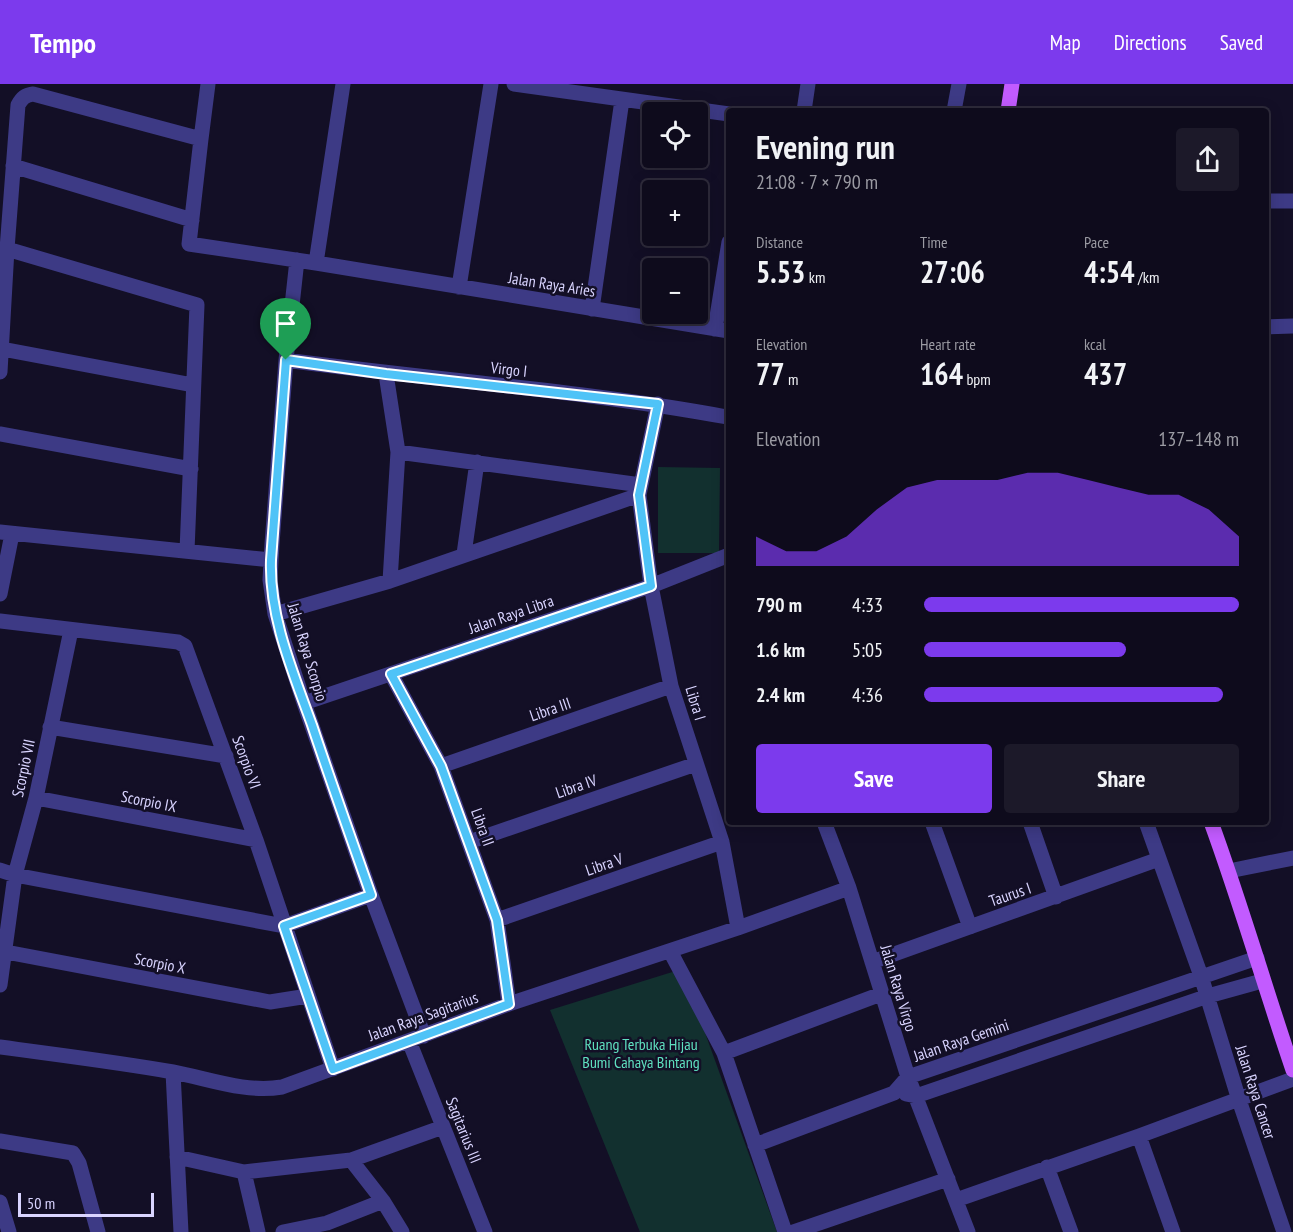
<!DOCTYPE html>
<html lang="en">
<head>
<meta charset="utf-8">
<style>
	body { margin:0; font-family:"PT Sans Narrow",sans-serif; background:#1c1929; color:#f1f3f6; height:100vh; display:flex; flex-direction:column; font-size:22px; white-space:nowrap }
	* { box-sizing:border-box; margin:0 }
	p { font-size:20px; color:#9b9ba3 }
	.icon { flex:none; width:33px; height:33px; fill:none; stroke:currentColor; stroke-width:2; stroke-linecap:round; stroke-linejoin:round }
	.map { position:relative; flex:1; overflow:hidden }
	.details { position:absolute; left:726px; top:24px; width:543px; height:717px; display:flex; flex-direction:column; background:#0e0b1c; border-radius:6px; box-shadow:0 3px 15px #0003,0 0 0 2px #2e2b3b }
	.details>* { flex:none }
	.tools { position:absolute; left:642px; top:18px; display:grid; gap:12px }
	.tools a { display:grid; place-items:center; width:66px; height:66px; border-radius:6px; background:#0e0b1c; box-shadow:0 3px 15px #0003,0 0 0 2px #2e2b3b; font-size:30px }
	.scale { position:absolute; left:18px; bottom:15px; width:136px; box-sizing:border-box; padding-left:6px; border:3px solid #d9d4ff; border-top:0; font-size:16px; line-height:21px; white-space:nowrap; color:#d9d4ff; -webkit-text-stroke:4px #130f26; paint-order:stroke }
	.pin { position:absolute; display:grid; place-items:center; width:51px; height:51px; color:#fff; margin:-62px -26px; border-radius:50% 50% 50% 0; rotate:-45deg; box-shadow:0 0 6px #0007 }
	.pin .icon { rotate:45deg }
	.round { display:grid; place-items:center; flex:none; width:63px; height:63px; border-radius:6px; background:#1c1929 }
	.headline { display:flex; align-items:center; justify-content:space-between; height:102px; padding:0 30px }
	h1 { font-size:33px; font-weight:700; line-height:45px }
	.metrics { display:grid; grid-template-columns:repeat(3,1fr); gap:9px; height:102px; padding:6px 30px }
	.metrics div { display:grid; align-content:center }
	.metrics b { font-size:30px; font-weight:700 }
	.metrics small { font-size:16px; font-weight:400 }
	.metrics p { font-size:16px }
	.chart { height:168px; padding:12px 30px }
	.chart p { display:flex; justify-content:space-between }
	.chart svg { width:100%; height:108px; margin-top:6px; fill:#7c3aed; opacity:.7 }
	.cta { display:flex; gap:12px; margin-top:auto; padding:12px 30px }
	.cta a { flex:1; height:69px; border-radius:6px; background:#7c3aed; color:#fff; font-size:24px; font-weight:700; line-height:69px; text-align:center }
	.cta a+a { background:#1c1929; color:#f1f3f6 }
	ul { padding:0 30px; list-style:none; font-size:20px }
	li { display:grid; grid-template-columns:96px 72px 1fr; align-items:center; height:45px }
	li i { height:15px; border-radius:8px; background:#7c3aed }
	header { display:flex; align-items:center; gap:36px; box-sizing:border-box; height:84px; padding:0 30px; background:#7c3aed; color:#fff }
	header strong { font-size:28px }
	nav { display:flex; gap:33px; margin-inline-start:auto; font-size:21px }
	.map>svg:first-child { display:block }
</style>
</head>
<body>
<header>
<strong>Tempo</strong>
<nav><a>Map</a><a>Directions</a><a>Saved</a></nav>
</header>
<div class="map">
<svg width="1293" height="1148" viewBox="0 0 1293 1148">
	<rect width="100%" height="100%" fill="#130f26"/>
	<path fill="#12302f" d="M658,383l62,1 -1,85h-61z
		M682,885l95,263h-137l-90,-222z"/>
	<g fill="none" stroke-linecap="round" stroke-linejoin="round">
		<path stroke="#3d3a85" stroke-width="15" d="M514,0l215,30
			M804,27l4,-27
			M954,27l5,-27
			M201,55l-12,105 127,19 413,68
			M13,82l179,54
			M1266,117h27
			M7,165l190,56 -10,246
			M297,176l-11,100 -14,184 -2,36 5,34 29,89 67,192 53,141
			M316,179l27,-179
			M459,203l32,-203
			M592,225l30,-209
			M1266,243l27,-1
			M715,245l14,-87
			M2,265l191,36
			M286,276c147,20 295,30 441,57
			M0,288l7,-123 11,-144c4,-7 7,-10 15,-11l168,45 7,-55
			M386,290l12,78 -8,129
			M658,320l-19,91 12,91 20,100 51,156 16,86
			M0,350l191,35
			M398,368l243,33
			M0,448l271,28
			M464,470l13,-92
			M0,510l12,-60
			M275,530l115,-33 249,-86
			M0,537l178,21 7,4 71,194 77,229
			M391,590l50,92 56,154 12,84
			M304,619l347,-117 78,-31
			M50,643l176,29
			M441,682l230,-80
			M36,714l220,42
			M824,738l25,66 59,189 60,155
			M932,738l38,105
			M1030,738l26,75
			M1146,738l55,154 38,124 45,132
			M469,758l227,-78
			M0,786l15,5 269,51 87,-31
			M1229,787l64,-13
			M497,836l225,-78
			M670,867l54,102 61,179
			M6,868l264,50 38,-6
			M872,878l287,-103
			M0,901l15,-110 21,-77 35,-168
			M409,957l76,191
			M0,963c58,8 116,15 173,25 37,7 72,21 109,15l227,-83 229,-76 111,-40
			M724,969l157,-59
			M173,988l8,160
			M906,1010l10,2 292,-100 54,-15
			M1139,1052l34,96
			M0,1057l73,12 6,10 19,69
			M755,1061l139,-52 14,-16 349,-119
			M177,1073l67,15 107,-12 92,-33
			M351,1076l32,41 19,31
			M1047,1083l24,65
			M244,1088l14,60
			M956,1116l183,-64 154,-57
			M0,1118l9,30
			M283,1148l44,-9 56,-22
			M793,1148l155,-53"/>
		<path stroke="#c25bff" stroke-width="15" d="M1008,27l4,-27
			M1211,738c30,82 54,166 82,248"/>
	</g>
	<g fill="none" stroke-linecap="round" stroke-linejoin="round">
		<g stroke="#fff" stroke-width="12">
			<path id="route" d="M286,276l100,14 272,30 -19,91 12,91 -260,88 50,92 56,154 12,84 -176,65 -49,-143 87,-31c-20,-57 -40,-113 -59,-170 -19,-53 -43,-108 -41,-165z"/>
		</g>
		<use href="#route" stroke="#4fc3f7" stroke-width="8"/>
	</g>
	<g text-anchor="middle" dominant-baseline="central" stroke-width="5" stroke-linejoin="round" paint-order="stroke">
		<g font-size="16" fill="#d9d4ff" stroke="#130f26">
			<text transform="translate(552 200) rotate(9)">Jalan Raya Aries</text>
			<text transform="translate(509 285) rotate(6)">Virgo I</text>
			<text transform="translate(511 530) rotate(-19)">Jalan Raya Libra</text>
			<text transform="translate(308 568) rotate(73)">Jalan Raya Scorpio</text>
			<text transform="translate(696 619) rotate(73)">Libra I</text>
			<text transform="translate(550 625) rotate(-19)">Libra III</text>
			<text transform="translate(247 678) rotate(70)">Scorpio VI</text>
			<text transform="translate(23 684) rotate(-78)">Scorpio VII</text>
			<text transform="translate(576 702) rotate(-19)">Libra IV</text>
			<text transform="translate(149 717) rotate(11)">Scorpio IX</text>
			<text transform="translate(483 743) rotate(70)">Libra II</text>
			<text transform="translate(604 780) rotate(-19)">Libra V</text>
			<text transform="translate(1010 810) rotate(-19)">Taurus I</text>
			<text transform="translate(160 879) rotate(11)">Scorpio X</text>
			<text transform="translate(899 904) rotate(73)">Jalan Raya Virgo</text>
			<text transform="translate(423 932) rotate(-20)">Jalan Raya Sagitarius</text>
			<text transform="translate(961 956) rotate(-19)">Jalan Raya Gemini</text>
			<text transform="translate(1256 1008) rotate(72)">Jalan Raya Cancer</text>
			<text transform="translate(464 1046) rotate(68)">Sagitarius III</text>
		</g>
		<g font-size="16" fill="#5fe0c0" stroke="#130f26">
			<text x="641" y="960">Ruang Terbuka Hijau<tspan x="641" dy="18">Bumi Cahaya Bintang</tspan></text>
		</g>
	</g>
</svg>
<div class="tools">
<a><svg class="icon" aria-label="locate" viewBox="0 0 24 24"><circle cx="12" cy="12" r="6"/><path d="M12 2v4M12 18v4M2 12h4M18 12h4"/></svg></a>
<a>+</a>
<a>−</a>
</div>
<div class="scale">50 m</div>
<div class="pin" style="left:286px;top:276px;background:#1e9e55"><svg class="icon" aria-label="arrive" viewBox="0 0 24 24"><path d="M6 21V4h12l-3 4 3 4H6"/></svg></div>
<section class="details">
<div class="headline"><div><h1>Evening run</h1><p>21:08 · 7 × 790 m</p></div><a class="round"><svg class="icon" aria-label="share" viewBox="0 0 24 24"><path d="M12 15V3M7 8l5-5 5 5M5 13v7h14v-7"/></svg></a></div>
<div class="metrics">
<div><p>Distance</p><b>5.53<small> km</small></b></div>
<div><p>Time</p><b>27:06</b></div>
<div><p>Pace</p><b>4:54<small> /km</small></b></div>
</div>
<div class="metrics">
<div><p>Elevation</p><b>77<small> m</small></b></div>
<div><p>Heart rate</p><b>164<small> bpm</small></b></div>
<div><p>kcal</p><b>437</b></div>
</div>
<div class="chart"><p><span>Elevation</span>137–148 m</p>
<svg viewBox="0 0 160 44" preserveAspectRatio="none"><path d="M0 44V32L10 38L20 38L30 32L40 21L50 12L60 9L70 9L80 9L90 6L100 6L110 9L120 12L130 15L140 15L150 21L160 32V44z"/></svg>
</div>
<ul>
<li><b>790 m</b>4:33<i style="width:100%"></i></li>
<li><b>1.6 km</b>5:05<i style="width:64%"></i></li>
<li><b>2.4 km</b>4:36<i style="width:95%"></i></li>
</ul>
<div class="cta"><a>Save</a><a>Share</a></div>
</section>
</div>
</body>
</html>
